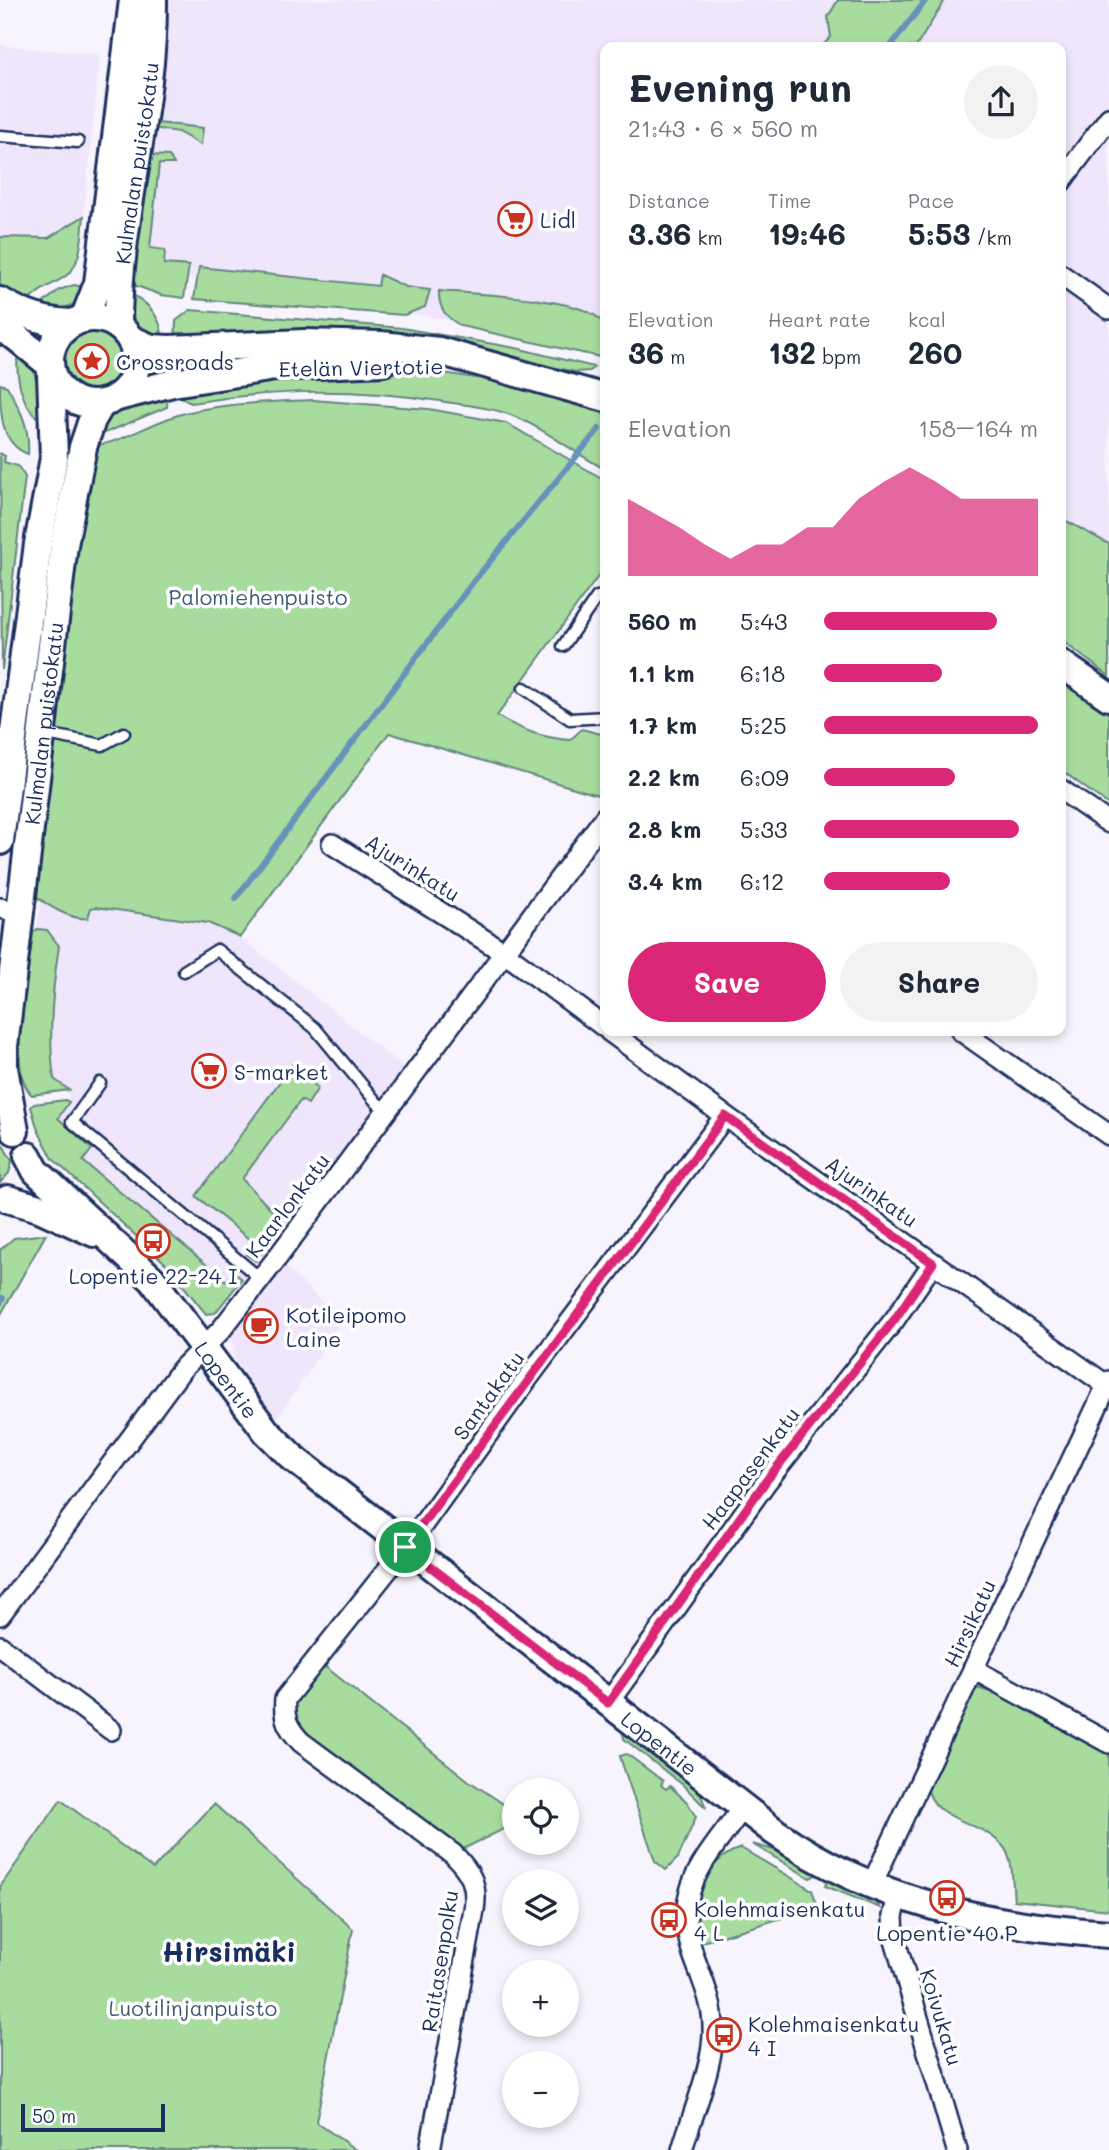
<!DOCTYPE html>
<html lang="en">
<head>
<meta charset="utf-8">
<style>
	body { margin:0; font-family:Mali,sans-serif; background:#f2f2f3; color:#1f2937; height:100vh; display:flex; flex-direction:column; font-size:26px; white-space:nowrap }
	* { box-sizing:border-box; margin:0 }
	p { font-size:23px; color:#747a83 }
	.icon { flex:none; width:38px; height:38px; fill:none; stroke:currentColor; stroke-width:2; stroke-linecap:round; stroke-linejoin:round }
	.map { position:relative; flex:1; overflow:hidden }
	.side { position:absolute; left:600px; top:42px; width:466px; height:994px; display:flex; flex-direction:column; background:#fff; border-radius:14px; box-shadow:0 4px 10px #0003 }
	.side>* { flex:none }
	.buttons { position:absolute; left:502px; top:1778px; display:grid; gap:14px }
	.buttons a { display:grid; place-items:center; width:77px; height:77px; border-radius:50%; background:#fff; box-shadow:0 4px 10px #0003; font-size:35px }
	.scale { position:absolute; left:21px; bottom:18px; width:144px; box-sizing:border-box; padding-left:7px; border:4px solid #1b2f5e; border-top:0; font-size:19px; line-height:24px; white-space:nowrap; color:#1b2f5e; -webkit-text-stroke:5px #fff; paint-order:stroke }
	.pin { position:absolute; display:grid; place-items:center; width:60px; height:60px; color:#fff; margin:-30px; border:4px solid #fff; border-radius:50%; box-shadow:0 2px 7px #0007 }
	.round { display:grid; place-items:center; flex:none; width:74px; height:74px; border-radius:37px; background:#f2f2f3 }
	.summary { display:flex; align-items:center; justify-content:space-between; height:119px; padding:0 28px }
	h1 { font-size:38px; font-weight:700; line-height:52px }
	.metrics { display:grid; grid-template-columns:repeat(3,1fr); gap:10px; height:119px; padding:7px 28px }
	.metrics div { display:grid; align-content:center }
	.metrics b { font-size:30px; font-weight:700 }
	.metrics small { font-size:19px; font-weight:400 }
	.metrics p { font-size:19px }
	.chart { height:196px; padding:14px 28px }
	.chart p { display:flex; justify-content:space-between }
	.chart svg { width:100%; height:126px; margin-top:7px; fill:#db2777; opacity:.7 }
	.button { display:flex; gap:14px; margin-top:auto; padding:14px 28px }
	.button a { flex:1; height:80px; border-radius:42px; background:#db2777; color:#fff; font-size:28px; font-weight:700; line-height:80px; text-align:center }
	.button a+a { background:#f2f2f3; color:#1f2937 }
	ul { padding:0 28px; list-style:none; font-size:23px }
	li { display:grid; grid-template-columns:112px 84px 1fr; align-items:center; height:52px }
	li i { height:18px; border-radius:9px; background:#db2777 }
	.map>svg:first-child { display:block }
</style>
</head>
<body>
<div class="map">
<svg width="1109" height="2150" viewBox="0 0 1109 2150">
	<rect width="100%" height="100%" fill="#f8f4fd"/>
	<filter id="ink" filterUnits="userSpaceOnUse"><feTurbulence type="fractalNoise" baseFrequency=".0143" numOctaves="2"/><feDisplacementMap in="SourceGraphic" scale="14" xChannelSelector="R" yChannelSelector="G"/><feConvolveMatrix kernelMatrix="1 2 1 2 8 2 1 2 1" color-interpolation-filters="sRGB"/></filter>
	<g filter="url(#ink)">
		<path fill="#efe6fb" d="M167,0h942v544l-48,-26 -1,-471h-454l-1,297 -461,-72z
			M0,45l100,10 -16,161 -36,22 -48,-1z
			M41,901l10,4 45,2 112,16 32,14 160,127 11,13 -133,181 63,64 -64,97 -27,-35 -16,-26 -1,-15 -12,-13 32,-42 -19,-16 -8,10 -143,-121 9,-12 -34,-31 11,-17v-11l-15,-11 -3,-26 2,-69 6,-38 -18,-17h-4z"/>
		<path fill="#a8dc9f" stroke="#62867e" stroke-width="2" d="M159,0h8l-9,123 45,5 -2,17 -23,-13 -25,-4z
			M838,0h107l-29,47h-95l10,-10 -3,-20z
			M149,155l20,1 5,8h-15l-9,84 15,2 -1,14 25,2 -5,32 -23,-3 -35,-13z
			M84,216c-2,17 -2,39 -12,54 -9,13 -34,16 -47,36l-25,-13v-56l48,1z
			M199,267l179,19 2,-11 26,12 24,3 -5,17 -21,8 -210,-16z
			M74,285l15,3c-15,22 -28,22 -54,22l24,-20z
			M439,291c31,3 146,6 162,30 8,12 3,25 -1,36l-139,-31c-14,-8 -23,-17 -22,-35z
			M131,294c18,9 32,25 31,46 -27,-9 -32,-18 -31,-46z
			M190,310l212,18 114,20 78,19 -4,4 -14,1 -120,-25 -281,-4 1,-22z
			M60 361a31 31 0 1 1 62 0a31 31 0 1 1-62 0Z
			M18,347l15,21 14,56c-27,-13 -32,-50 -29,-77z
			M385,368c75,4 150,18 220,43v58c-33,-17 -61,-42 -97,-55 -21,-8 -46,-9 -68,-13 -88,-13 -161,-12 -249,2l-10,-5 -1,-9z
			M0,384l7,2c13,23 23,40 21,68 -28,-10 -28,-44 -28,-70z
			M168,393l-1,14 -62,26 -10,1 17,-19z
			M313,400l116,9 77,14 99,57v91h-3l-105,145c24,14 45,22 73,24l12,-11 23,6v53l-7,7 -209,-62 -149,204 -32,-14 -112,-16 -5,1 -3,10c-16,3 -44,-14 -55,-25l12,-140 46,-307c31,-3 57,-22 87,-31 43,-12 91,-13 135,-15z
			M0,453l5,3 -1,6 14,4 7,11 -23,193z
			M1061,518l48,26v132l-48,-36z
			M1061,680l48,34v91l-48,-35z
			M37,929l10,1 12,16c-7,44 -11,89 -5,133l15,11 -37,5c-27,-24 -3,-128 1,-162z
			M292,1065l26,23 -10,16 -7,-4 -59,79 41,43 -27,39 -9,-6 8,-11 -59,-48z
			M65,1100l4,2 -11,16 34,31 -9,12 143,120 8,-9 8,7 -27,34 -9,1 -41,-51 -112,-104 -15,-29 -7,-23 3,-3z
			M0,1140l12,21 -3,12 -9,10z
			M46,1234l-46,82v-66l14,-12z
			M322,1664l147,117 45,30v13l-55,27 -155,-115 -9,-11 -3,-18z
			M977,1687l20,6 112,61v156l-95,-10c-2,-16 0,-41 -11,-54 -26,-29 -71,-22 -77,-63l38,-88z
			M622,1728l76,59 8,21 -23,-23 -59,-46z
			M627,1754l36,27 -2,4 5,4 4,-3 17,16 9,15 -18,41 -12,12 -11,-9 -34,-101 -1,-4z
			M61,1800l92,69 61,-65 139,125 -37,193 40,28h-356v-263z
			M752,1844l29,8 34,21 -1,3 -4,2z
			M741,1848l71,42 6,17 -119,36c-7,-36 1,-82 42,-95z
			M828,1879l46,20 6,9 -55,-22z"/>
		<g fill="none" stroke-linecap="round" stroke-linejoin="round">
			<path stroke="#6593ba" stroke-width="6" d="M890,47l36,-47
				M236,898l237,-316 126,-153
				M0,1303l3,-5"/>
			<g stroke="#1b2f5e" stroke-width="15">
				<path id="lane" d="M0,136l78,6
					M563,646l34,-49 9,-1
					M524,688l46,31 36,-2
					M42,733l60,12 22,-12
					M184,971l33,-21 98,78 62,75 10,6
					M100,1083l-28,39 189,157"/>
			</g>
			<g stroke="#1b2f5e" stroke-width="24">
				<path id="street" d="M1060,183l49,-65
					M1060,274l49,35
					M1060,789l49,34
					M332,844l170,107 104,77
					M0,908l19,4
					M609,1031l116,85 384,271
					M961,1031l148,104
					M0,1615l182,-246 39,-39 56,-72 329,-442
					M0,1646l111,84
					M973,1669l136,74
					M608,1703l159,-222 128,-162 38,-56
					M871,1886l238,-505
					M898,1897l-5,19 1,21 63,213
					M430,2150l44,-240c4,-25 -3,-38 -21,-56l-152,-112c-13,-14 -18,-23 -16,-43l131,-165 112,-156 197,-262
					M682,2150c10,-36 33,-87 31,-124 0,-24 -12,-49 -20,-72 -22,-67 15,-96 50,-147"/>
			</g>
			<g stroke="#1b2f5e" stroke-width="32">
				<g id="secondary">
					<path d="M0,301c24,14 45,22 73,22"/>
					<circle cx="93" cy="361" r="43"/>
					<path d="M84,319l14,-36 35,-283"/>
					<path id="s1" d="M118,326c0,-110 36,-217 35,-326"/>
					<path d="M0,328l16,9 33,27"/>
					<path d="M130,339l21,9 18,1 135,-6 77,2 58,6 167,47"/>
					<path d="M118,397l55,-14 102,-16 108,-5"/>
					<path d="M1060,663l49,34"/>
					<path d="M0,841l38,-297 16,-86 -3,-84"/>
					<path id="s2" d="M15,1131l-11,-63v-22l60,-501 19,-98 9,-27 10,-17"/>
					<path id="s3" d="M28,1156l8,15 116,108 114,152 26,26 483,375c99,70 214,94 334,102"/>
					<path d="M8,1199l31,9 55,25"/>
				</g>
			</g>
			<use href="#lane" stroke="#fff" stroke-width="10"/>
			<use href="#street" stroke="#fff" stroke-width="19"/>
			<use href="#secondary" stroke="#fff" stroke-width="26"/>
		</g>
	</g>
	<g fill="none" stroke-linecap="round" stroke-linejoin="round" filter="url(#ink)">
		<g stroke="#fff" stroke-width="14">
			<path id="route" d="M725,1116l208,147 -38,56 -129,162 -158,222 -203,-156z"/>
		</g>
		<use href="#route" stroke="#db2777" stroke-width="9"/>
	</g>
	<defs>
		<g id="supermarket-ring" transform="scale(1.75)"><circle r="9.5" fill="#fff" stroke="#c8321e" stroke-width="1.5"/><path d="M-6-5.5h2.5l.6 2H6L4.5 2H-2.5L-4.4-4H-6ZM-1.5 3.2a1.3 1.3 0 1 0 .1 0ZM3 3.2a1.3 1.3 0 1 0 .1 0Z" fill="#c8321e"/></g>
		<g id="sight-ring" transform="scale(1.75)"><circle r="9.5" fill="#fff" stroke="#c8321e" stroke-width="1.5"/><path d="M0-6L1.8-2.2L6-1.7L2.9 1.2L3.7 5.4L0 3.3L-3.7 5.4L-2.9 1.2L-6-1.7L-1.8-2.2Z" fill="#c8321e"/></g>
		<g id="bus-ring" transform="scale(1.75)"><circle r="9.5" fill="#fff" stroke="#c8321e" stroke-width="1.5"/><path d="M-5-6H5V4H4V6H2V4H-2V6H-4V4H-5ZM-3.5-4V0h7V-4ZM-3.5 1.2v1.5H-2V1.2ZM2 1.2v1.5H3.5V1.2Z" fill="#c8321e"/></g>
		<g id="cafe-ring" transform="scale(1.75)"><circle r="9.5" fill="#fff" stroke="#c8321e" stroke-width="1.5"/><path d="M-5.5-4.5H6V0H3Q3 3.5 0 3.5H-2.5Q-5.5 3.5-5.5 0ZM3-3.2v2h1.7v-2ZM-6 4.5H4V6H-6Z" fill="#c8321e"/></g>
	</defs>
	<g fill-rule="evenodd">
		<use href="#supermarket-ring" x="515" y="219"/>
		<use href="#sight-ring" x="92" y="361"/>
		<use href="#supermarket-ring" x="209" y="1071"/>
		<use href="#bus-ring" x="153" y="1241"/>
		<use href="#cafe-ring" x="261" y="1326"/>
		<use href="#bus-ring" x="947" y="1898"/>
		<use href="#bus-ring" x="669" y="1920"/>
		<use href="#bus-ring" x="724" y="2035"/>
	</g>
	<g text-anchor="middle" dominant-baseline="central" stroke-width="7" stroke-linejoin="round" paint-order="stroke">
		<g font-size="21" fill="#1b2f5e" stroke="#fff">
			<text stroke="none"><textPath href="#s1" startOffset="164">Kulmalan puistokatu</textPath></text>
			<text transform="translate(361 367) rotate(-1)">Etelän Viertotie</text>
			<text stroke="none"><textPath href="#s2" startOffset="411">Kulmalan puistokatu</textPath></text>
			<text transform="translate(413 867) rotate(32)">Ajurinkatu</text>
			<text transform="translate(872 1191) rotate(35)">Ajurinkatu</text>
			<text transform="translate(287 1205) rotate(-53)">Kaarlonkatu</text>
			<text stroke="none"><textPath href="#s3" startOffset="301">Lopentie</textPath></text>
			<text transform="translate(488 1395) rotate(-54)">Santakatu</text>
			<text transform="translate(750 1468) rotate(-53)">Haapasenkatu</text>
			<text transform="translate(969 1623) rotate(-65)">Hirsikatu</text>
			<text stroke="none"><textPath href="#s3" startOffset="868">Lopentie</textPath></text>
			<text transform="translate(439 1961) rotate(-81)">Raitasenpolku</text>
			<text transform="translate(942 2017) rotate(73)">Koivukatu</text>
		</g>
		<g font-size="21" fill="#1b2f5e" stroke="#fff" text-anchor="start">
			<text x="540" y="219">Lidl</text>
			<text x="116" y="361">Crossroads</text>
			<text x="234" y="1071">S-market</text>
			<text x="153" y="1275" text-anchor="middle">Lopentie 22-24 I</text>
			<text x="286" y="1314">Kotileipomo<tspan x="286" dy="24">Laine</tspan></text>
			<text x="694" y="1908">Kolehmaisenkatu<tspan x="694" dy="24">4 L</tspan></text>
			<text x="947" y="1932" text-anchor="middle">Lopentie 40 P</text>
			<text x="748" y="2023">Kolehmaisenkatu<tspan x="748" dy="24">4 I</tspan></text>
		</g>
		<g font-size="21" fill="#3e5a6e" stroke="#fff">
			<text x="258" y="596">Palomiehenpuisto</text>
			<text x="193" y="2007">Luotilinjanpuisto</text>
		</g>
		<g font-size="28" font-weight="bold" fill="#1b2f5e" stroke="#fff">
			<text x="229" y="1951">Hirsimäki</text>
		</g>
	</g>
</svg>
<div class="buttons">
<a><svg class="icon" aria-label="locate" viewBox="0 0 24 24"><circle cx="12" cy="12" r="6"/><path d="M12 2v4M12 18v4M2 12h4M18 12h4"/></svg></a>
<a><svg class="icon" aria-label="layers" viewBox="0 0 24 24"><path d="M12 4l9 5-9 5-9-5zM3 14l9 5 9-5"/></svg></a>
<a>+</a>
<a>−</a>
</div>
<div class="scale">50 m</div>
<div class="pin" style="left:405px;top:1547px;background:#1e9e55"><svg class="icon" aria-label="arrive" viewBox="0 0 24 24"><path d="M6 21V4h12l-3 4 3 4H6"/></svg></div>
<section class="side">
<div class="summary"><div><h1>Evening run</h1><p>21:43 · 6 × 560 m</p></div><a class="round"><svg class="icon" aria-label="share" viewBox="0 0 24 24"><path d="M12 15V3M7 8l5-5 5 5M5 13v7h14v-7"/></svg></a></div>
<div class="metrics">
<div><p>Distance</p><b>3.36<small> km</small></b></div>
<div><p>Time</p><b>19:46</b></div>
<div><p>Pace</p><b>5:53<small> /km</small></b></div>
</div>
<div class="metrics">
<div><p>Elevation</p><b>36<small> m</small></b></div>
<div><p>Heart rate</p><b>132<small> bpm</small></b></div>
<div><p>kcal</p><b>260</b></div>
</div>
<div class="chart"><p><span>Elevation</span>158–164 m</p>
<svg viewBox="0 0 160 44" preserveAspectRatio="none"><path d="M0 44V17L10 22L20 27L30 33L40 38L50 33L60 33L70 27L80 27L90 17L100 11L110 6L120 11L130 17L140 17L150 17L160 17V44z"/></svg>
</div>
<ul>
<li><b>560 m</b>5:43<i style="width:81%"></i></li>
<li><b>1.1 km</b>6:18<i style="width:55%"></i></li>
<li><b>1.7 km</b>5:25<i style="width:100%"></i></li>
<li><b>2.2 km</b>6:09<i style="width:61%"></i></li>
<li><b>2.8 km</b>5:33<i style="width:91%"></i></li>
<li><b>3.4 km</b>6:12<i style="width:59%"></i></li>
</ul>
<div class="button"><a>Save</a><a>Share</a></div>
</section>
</div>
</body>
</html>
